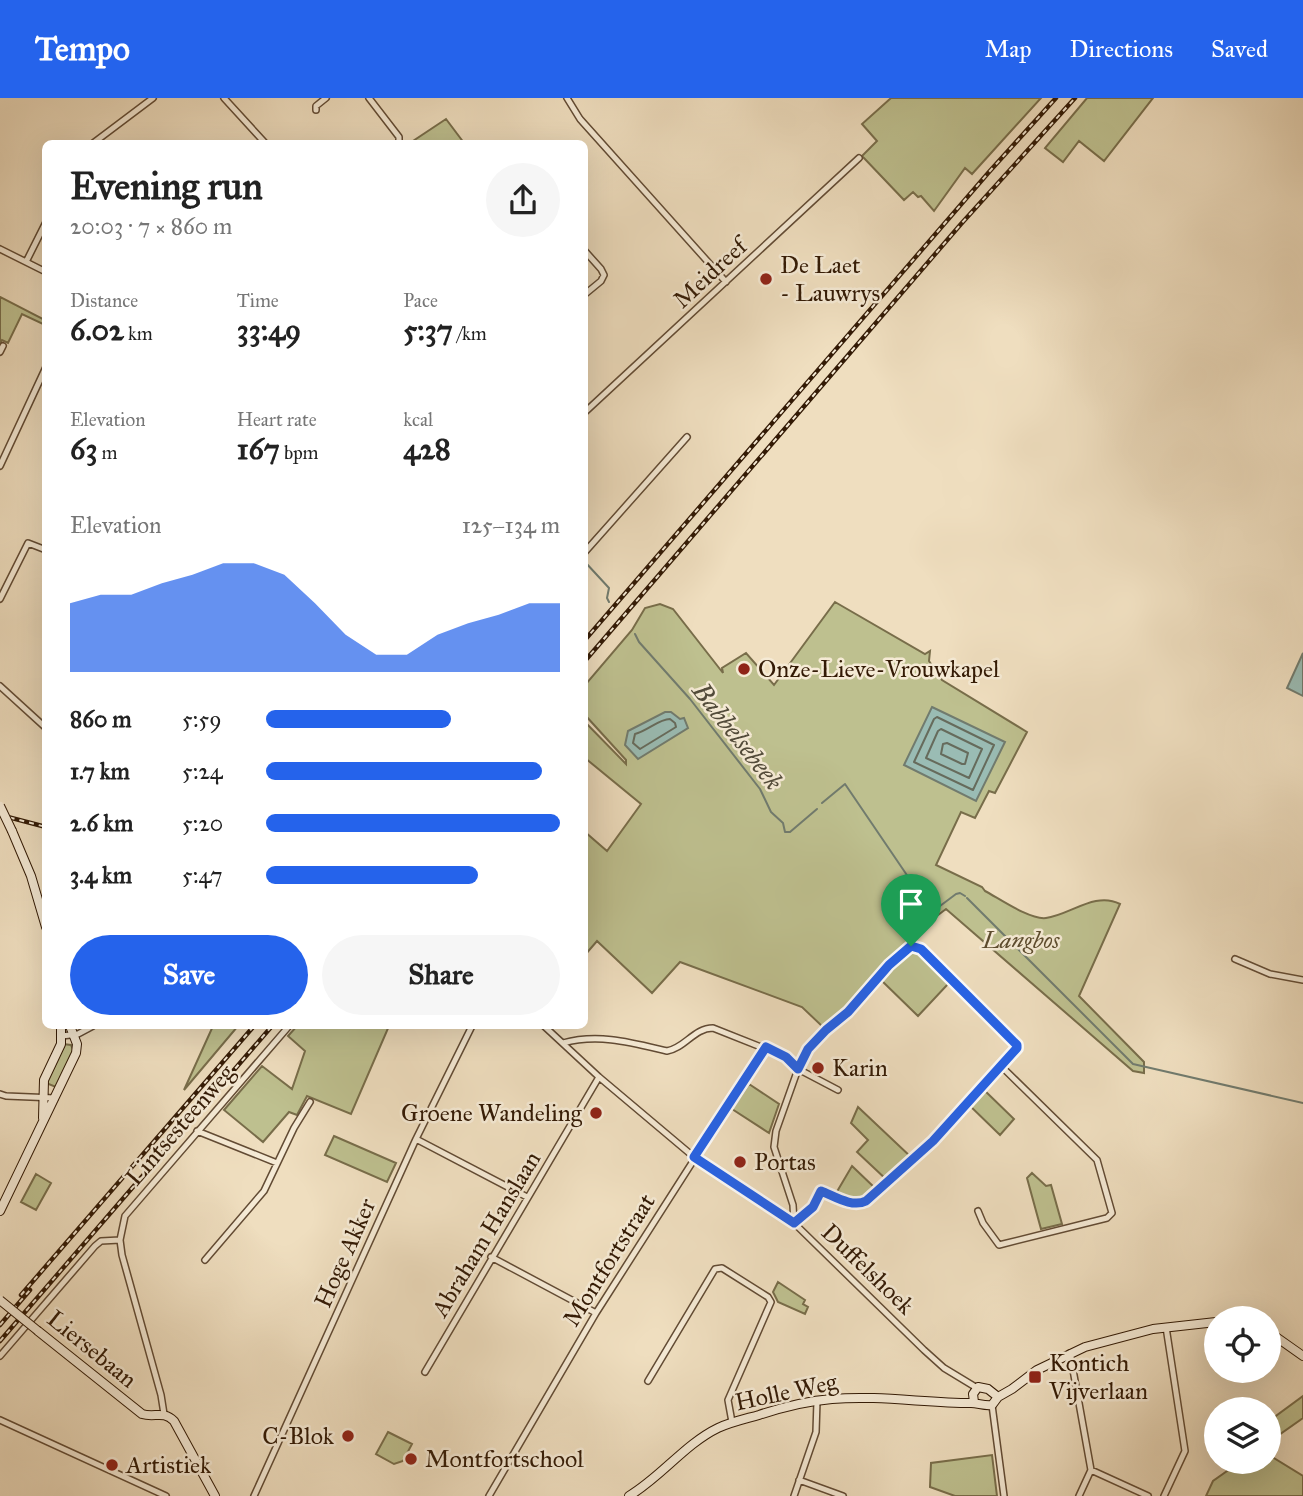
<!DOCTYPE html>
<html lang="en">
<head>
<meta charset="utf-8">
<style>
	body { margin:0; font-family:"IM FELL Great Primer",serif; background:#f6f6f6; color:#222; height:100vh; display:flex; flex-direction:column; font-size:26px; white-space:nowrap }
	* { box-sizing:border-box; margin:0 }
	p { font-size:23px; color:#767676 }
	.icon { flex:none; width:38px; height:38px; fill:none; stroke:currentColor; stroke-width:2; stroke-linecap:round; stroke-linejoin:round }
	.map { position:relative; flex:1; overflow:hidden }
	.panel { position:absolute; left:42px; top:42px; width:546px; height:889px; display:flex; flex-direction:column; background:#fff; border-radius:10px; box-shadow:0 7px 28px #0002 }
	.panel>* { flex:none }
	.tools { position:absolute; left:1204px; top:1208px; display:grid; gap:14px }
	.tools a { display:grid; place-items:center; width:77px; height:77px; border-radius:50%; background:#fff; box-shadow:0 7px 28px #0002; font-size:35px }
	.pin { position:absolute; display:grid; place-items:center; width:60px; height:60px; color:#fff; margin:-72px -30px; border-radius:50% 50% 50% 0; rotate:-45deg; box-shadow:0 0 7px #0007 }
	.pin .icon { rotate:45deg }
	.round { display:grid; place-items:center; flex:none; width:74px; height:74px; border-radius:37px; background:#f6f6f6 }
	.headline { display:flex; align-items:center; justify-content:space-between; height:119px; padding:0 28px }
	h1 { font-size:38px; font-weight:800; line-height:52px }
	.figures { display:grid; grid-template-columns:repeat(3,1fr); gap:10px; height:119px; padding:7px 28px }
	.figures div { display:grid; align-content:center }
	.figures b { font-size:30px; font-weight:800 }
	.figures small { font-size:19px; font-weight:400 }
	.figures p { font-size:19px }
	.chart { height:196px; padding:14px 28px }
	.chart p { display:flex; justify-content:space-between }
	.chart svg { width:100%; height:126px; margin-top:7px; fill:#2563eb; opacity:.7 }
	.cta { display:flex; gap:14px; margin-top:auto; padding:14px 28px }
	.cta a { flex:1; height:80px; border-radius:42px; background:#2563eb; color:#fff; font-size:28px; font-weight:800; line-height:80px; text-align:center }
	.cta a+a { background:#f6f6f6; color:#222 }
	ul { padding:0 28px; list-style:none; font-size:23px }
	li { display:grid; grid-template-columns:112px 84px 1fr; align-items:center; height:52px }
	li i { height:18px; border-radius:9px; background:#2563eb }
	header { display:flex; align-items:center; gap:42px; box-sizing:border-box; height:98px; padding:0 35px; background:#2563eb; color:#fff }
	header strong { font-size:33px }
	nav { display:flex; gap:38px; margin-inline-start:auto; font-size:24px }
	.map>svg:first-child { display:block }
</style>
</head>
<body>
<header>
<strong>Tempo</strong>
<nav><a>Map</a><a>Directions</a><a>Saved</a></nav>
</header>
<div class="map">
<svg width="1303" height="1398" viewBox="0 0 1303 1398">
	<rect width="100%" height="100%" fill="#efdebf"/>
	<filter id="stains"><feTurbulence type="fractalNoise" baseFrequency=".00286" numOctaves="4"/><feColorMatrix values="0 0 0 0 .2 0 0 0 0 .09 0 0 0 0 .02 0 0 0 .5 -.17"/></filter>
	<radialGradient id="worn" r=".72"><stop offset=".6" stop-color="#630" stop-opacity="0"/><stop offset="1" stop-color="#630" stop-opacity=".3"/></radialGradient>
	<path fill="#bec08f" stroke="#786d4a" stroke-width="2" d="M891,0h150l-69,76 -7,-6 -31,43 -13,-15 -3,1 -5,-5 -9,8 -42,-44 15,-15 -15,-17z
		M1087,0h66l-49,63 -25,-20 -16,21 -18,-14z
		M446,21l18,24h-54z
		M0,199l45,23v5l-23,-11 -14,29 -6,-3 -2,3z
		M835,504l90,52 5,-3 -1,10 13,19 85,52 -32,61 -6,-2 -14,27 -14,-6 -25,53 46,22 3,4c15,8 45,29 61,27 24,-3 49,-27 74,-14l-41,92 65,66v11l-11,-2 -187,-162 -33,25 -3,8 -13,9 -50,59 -22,19 -23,-22 -122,-45 -28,31 -55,-52 -12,14v-123l22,19 34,-47 -56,-46 -1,-37 42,43v-4l-41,-45v-30l47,-55 13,-22 15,-4 13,5 50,64 -1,-5 24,-15 28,32z
		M912,854h4l32,32 -30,32 -37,-36z
		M213,928h25l-54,64z
		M297,928h92l-38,88 -44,-18 -10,19 -8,-3 -26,30 -39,-32 38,-44 30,23 13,-38 -17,-15z
		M63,946l8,1 3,6 -18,36 -10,-4z
		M749,986l30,20 -10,29 -37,-24z
		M982,990l32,31 -14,16 -32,-31z
		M858,1009l54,51 -24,23 -31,-29 11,-12 -17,-17z
		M334,1038l62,27 -9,19 -62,-27z
		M852,1068l25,24c-18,14 -21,12 -42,5z
		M1032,1075l14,13 5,-1 11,39 -21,5 -14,-51z
		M36,1076l15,9 -15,27 -15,-8z
		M778,1184l27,18 -2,4 5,3 -3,7 -27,-12 -5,-10z
		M1303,1298v22l-34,24v-21z
		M388,1334l24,12 -9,17 -9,3 -18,-10z
		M992,1357l5,41h-42l-25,-9 1,-24z
		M1269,1357l34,21v20h-97l7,-15 24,-17v-3h32z"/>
	<path fill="#9abcb4" stroke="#717b6e" stroke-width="2" d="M1303,555v43l-16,-8z
		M932,609l73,35 -29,59 -72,-36z
		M665,614h6l9,7 4,-1 4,10 -50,31 -13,-14 3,-14z"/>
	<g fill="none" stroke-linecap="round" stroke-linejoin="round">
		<path stroke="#666b5c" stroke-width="2" d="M937,619l57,28 -21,45 -59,-28 20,-43z
			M670,621l5,4 1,4 -36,22 -7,-6 2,-9c12,-3 24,-15 35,-15z
			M941,631l41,20 -13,29 -43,-20 12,-27z
			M947,645l21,10 -3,11h-3l-21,-10 2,-10z"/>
		<path stroke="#717b6e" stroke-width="2" d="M585,464l24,26 -2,10 2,4
			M635,536l4,8 51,57 70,90 11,23 12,11 2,9h5l27,-23
			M822,705l23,-19 87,128 24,-18 4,-1 5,3
			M967,800l166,166 170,39"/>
		<g stroke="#624b34" stroke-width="8">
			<path id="street" d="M224,0l42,46
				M369,0l30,39v7
				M567,0l13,21 146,163
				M316,12v-4l10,-8
				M92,46l61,-46
				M0,151l46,23
				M584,152l17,19 3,6 -3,6 -17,14
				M26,164l20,-40
				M0,254l3,-6
				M584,315l275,-255
				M0,368l46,-99
				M584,455l103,-116
				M0,501l28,-56 18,7
				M0,588l46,42
				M911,848l10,3 95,93 1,5 -84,94 -53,49 -14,11 -10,3 -35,-13 -8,16 -19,16 -1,-18 -19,-58 2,-16 22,-62 10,-20 18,-19 22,-18 41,-47z
				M1235,861l35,15 33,6
				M544,928l55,51 95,80 100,66 130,127 20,18 33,20
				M62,938l16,-2 15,-8
				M563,945c36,-10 70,0 104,8 18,-3 27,-23 46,-23l73,29 12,12 40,21
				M0,996l6,2 49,2
				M197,1033l80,32
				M416,1041l111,58
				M978,1113l5,12 16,22 108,-27 5,-5 -15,-53 -96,-94
				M491,1159l105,56
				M205,1162l59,-69 30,-63 16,-26
				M1070,1255l21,117 -12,26
				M0,1258l95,-110 6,-5 19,-1
				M425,1274l174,-295
				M648,1283l67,-112 7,-1 46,29 3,5 -43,98 4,22
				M992,1307l12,91
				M164,1316l-3,-19 -39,-140 -2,-15 5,-24 164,-190
				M0,1322l166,76
				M1091,1372l57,26
				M799,1382l44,16
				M254,1398l162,-357 56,-113
				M489,1398l107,-183 170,-266
				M794,1398l22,-64 1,-31
				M1164,1398l21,-45 -19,-124"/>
		</g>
		<g stroke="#331a05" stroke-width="10">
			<path id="secondary" d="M12,733l19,45 15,51
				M43,1020l1,-38 17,-36v-18
				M0,1113l76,-158 1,-9 -7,-18
				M38,1233l104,83c13,4 21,-4 32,7l41,75
				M1269,1234l34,24
				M974,1304l-1,-8 5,-7 10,2 10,8
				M629,1398c32,-19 56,-52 89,-68 13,-6 27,-9 41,-13 24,-8 48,-14 73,-16 46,-4 93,4 139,4 7,0 13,3 21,2l6,-8 14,-8 25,-19 48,-23 68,-18 63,-7"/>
		</g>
		<use href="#street" stroke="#f5ead5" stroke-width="5"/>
		<use href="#secondary" stroke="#f5ead5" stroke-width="8"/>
		<g stroke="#331a05" stroke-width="4.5">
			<path id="rail" d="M584,543l405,-469 67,-74
				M584,564l377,-438 114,-126
				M0,717l46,12
				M21,1197l233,-269
				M0,1227l30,-35
				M0,1243l272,-315"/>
		</g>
		<use href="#rail" stroke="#f5ead5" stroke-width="2" stroke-dasharray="5" stroke-linecap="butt"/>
		<g stroke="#331a05" stroke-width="10" stroke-linecap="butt">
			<path id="secondary-bridge" d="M0,708l12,25
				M0,1202l38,31"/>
		</g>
		<use href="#secondary-bridge" stroke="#f5ead5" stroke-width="8"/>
	</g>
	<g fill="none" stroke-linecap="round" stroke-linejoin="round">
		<g stroke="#fff" stroke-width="14">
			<path id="route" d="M911,848l10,3 96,96v3l-84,93 -67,60c-14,7 -32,-5 -45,-10l-8,16 -19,16 -100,-66 72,-110 20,10 12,12 10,-20 18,-19 22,-18 41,-47z"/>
		</g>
		<use href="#route" stroke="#2563eb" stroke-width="9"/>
	</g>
	<g fill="#8f2418" stroke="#f5ead5" stroke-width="2.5">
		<circle cx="766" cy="181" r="7"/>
		<circle cx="744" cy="571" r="7"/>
		<circle cx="818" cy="970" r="7"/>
		<circle cx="596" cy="1015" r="7"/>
		<circle cx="740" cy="1064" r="7"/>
		<rect x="1028" y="1272" width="14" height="14" rx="3.5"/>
		<circle cx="348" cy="1338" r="7"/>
		<circle cx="411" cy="1361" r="7"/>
		<circle cx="112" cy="1367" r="7"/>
	</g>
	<g text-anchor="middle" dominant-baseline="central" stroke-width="5" stroke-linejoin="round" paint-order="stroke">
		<g font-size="24" fill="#331a05" stroke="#f5ead5" text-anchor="start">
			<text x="780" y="167">De Laet<tspan x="780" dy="28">- Lauwrys</tspan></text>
			<text x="758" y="571">Onze-Lieve-Vrouwkapel</text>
			<text x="832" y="970">Karin</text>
			<text x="582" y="1015" text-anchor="end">Groene Wandeling</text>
			<text x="754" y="1064">Portas</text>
			<text x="1049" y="1265">Kontich<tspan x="1049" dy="28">Vijverlaan</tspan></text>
			<text x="334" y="1338" text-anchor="end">C-Blok</text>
			<text x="425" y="1361">Montfortschool</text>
			<text x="126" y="1367">Artistiek</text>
		</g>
		<g font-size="24" fill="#331a05" stroke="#f5ead5">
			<text transform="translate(710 175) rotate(-43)">Meidreef</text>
			<text transform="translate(180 1027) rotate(-49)">Lintsesteenweg</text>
			<text transform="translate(486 1136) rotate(-59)">Abraham Hanslaan</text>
			<text transform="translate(345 1155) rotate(-66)">Hoge Akker</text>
			<text transform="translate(609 1162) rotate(-58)">Montfortstraat</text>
			<text transform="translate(868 1171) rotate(44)">Duffelshoek</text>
			<text transform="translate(92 1251) rotate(39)">Liersebaan</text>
			<text transform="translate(786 1294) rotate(-12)">Holle Weg</text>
		</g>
		<g font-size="24" font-style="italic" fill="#5d4c2e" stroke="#f5ead5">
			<text x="1021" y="842">Langbos</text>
		</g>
		<g font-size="26" font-style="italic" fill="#524b3a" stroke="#f5ead5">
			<text transform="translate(738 638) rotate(52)">Babbelsebeek</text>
		</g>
	</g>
	<rect width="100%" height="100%" filter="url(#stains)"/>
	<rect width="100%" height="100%" fill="url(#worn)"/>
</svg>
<div class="tools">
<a><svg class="icon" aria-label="locate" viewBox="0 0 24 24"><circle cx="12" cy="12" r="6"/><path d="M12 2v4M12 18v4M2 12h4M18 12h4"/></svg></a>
<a><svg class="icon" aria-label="layers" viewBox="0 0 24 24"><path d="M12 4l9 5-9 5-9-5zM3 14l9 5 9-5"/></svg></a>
</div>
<div class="pin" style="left:911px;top:848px;background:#1e9e55"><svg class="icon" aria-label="arrive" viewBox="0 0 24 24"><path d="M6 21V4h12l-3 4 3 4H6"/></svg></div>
<section class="panel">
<div class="headline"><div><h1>Evening run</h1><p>20:03 · 7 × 860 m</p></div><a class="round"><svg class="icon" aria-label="share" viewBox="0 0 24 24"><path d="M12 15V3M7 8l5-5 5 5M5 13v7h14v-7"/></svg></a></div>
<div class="figures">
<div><p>Distance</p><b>6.02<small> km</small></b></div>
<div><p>Time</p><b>33:49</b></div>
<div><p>Pace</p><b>5:37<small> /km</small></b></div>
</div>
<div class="figures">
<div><p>Elevation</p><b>63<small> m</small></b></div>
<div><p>Heart rate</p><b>167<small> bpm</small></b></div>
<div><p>kcal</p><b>428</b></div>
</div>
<div class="chart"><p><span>Elevation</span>125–134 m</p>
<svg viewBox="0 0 160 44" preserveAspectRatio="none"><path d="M0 44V20L10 17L20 17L30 13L40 10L50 6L60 6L70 10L80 20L90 31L100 38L110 38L120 31L130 27L140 24L150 20L160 20V44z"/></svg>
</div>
<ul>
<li><b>860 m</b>5:59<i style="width:63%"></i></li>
<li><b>1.7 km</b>5:24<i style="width:94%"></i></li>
<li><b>2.6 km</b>5:20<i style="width:100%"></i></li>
<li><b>3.4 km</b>5:47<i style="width:72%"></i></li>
</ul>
<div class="cta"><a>Save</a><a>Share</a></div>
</section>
</div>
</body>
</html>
